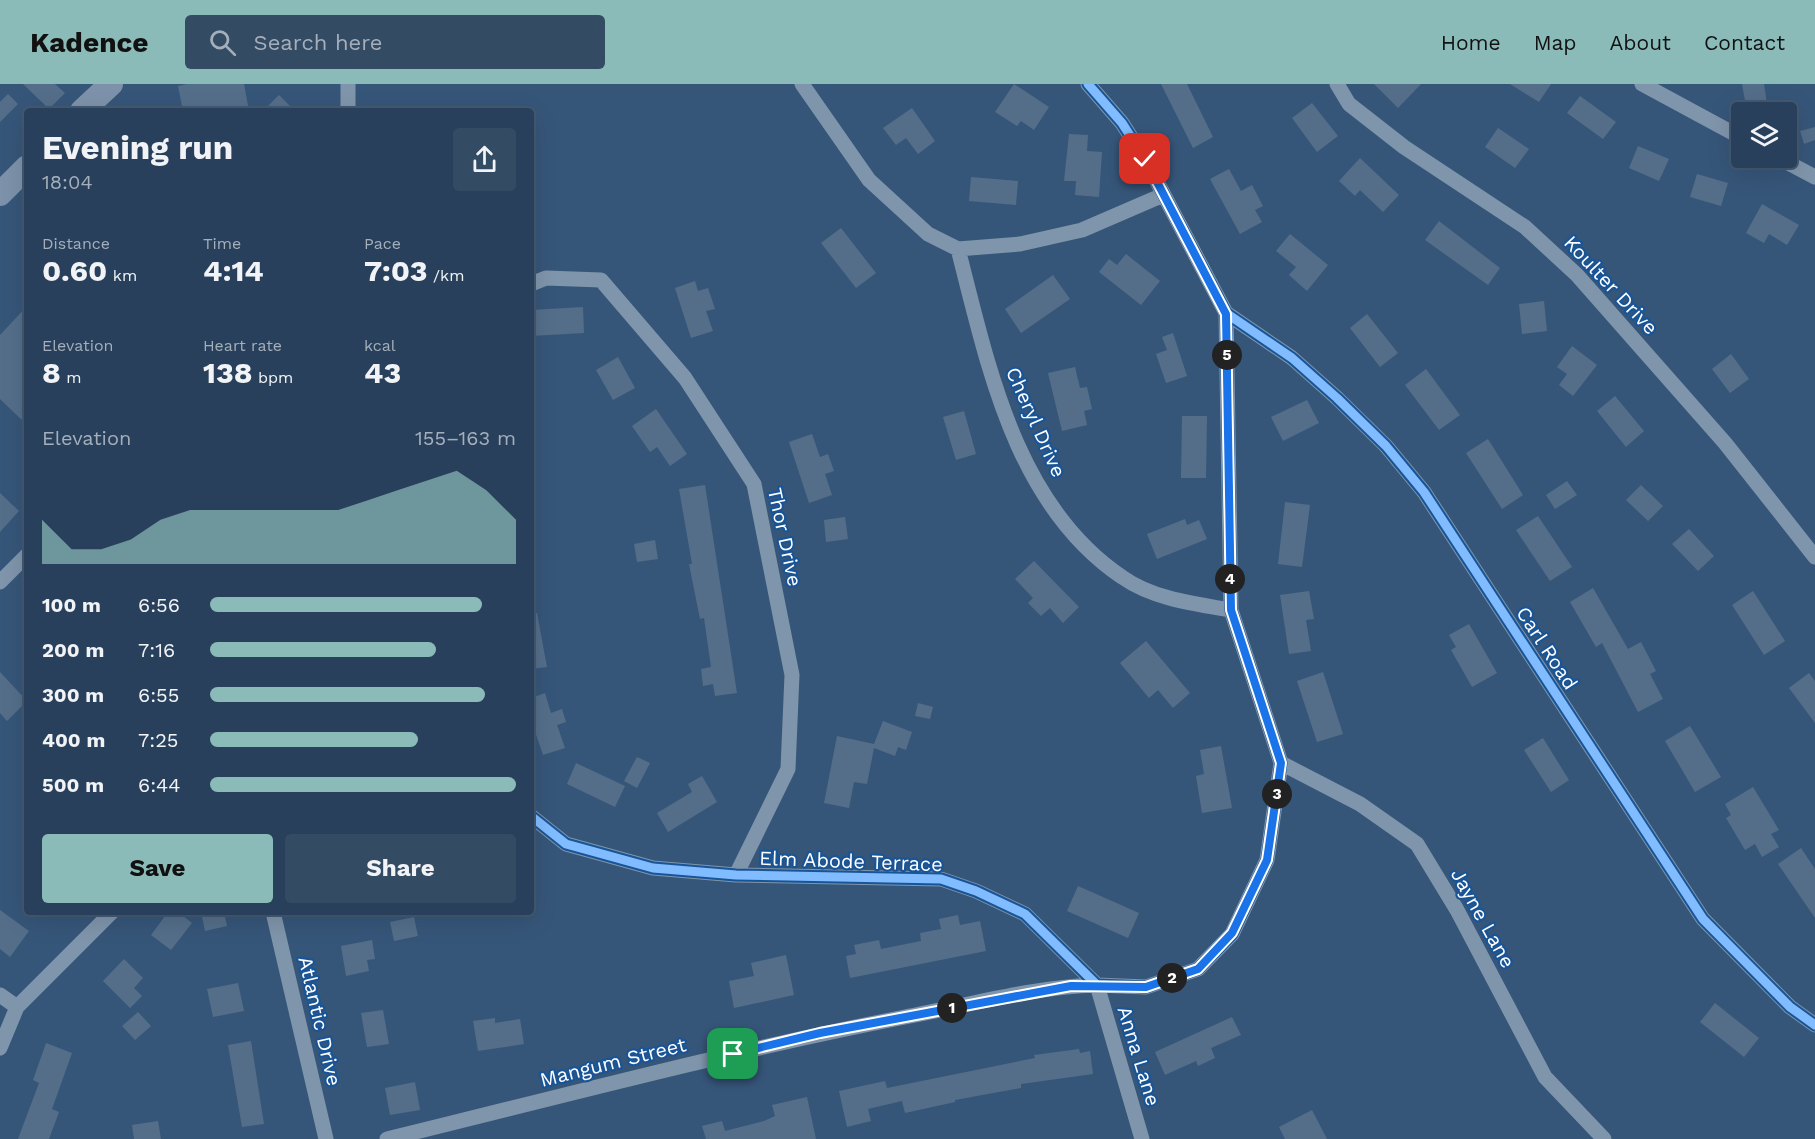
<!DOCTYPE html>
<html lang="en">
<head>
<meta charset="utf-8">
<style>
	body { margin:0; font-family:"Work Sans",sans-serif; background:#344b64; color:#f1f3f6; height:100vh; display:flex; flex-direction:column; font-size:22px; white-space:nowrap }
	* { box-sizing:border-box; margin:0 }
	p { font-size:20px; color:#a5afbb }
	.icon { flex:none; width:33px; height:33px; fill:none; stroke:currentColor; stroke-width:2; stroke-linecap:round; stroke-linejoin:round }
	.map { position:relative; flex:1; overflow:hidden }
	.drawer { position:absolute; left:24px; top:24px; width:510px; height:807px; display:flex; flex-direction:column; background:#28405b; border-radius:6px; box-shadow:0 6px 24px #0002,0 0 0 2px #445971 }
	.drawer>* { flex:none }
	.tools { position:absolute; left:1731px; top:18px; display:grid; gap:12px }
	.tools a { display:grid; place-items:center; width:66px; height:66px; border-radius:6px; background:#28405b; box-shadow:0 6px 24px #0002,0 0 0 2px #445971; font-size:30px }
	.pin { position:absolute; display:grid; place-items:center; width:51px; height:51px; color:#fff; margin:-26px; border-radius:12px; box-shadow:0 3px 9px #0006 }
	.km { position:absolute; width:30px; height:30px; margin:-15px; border-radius:50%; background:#222; color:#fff; font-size:16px; line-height:30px; text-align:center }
	.round { display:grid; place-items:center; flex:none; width:63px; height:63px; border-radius:6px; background:#344b64 }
	.headline { display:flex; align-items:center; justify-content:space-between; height:102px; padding:0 18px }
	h1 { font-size:33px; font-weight:700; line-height:45px }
	.stats { display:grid; grid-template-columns:repeat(3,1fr); gap:9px; height:102px; padding:6px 18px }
	.stats div { display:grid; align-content:center }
	.stats b { font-size:30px; font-weight:700 }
	.stats small { font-size:16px; font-weight:400 }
	.stats p { font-size:16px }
	.chart { height:168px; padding:12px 18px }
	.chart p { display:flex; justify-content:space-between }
	.chart svg { width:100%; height:108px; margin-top:6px; fill:#8bbbb9; opacity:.7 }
	.button { display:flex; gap:12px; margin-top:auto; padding:12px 18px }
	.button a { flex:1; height:69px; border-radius:6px; background:#8bbbb9; color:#111; font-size:24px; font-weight:700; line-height:69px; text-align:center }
	.button a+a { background:#344b64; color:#f1f3f6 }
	ul { padding:0 18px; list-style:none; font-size:20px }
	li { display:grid; grid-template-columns:96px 72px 1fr; align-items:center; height:45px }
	li i { height:15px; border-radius:8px; background:#8bbbb9 }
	header { display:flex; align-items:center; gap:36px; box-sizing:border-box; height:84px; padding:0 30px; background:#8bbbb9; color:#111 }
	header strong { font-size:28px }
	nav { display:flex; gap:33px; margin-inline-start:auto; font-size:21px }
	.search { width:420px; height:54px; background:#344b64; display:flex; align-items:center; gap:15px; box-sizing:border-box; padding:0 21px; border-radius:6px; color:#a5afbb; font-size:22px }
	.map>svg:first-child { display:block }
</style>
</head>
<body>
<header>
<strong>Kadence</strong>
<div class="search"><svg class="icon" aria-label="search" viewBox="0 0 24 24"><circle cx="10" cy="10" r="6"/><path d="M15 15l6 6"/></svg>Search here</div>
<nav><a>Home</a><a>Map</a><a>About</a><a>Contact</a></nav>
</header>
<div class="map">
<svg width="1815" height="1055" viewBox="0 0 1815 1055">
	<rect width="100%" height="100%" fill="#365679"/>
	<path fill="#546e8a" d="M23,0h32l10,9 -16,16z
		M187,0h57l5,27h-66l-5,-25z
		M1014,0l35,23 -15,23 -13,-9 -4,5 -22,-14z
		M1161,0h26l26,53 -20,11z
		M1374,0h47l-23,24z
		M1510,0h41l-12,18z
		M1742,0h22l4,27 -21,1z
		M8,10l10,10 -18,18v-20z
		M279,11l16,16h-32z
		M1580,12l36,26 -13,17 -36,-26z
		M1312,19l26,33 -21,16 -25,-34z
		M912,24l23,33 -17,13 -12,-16 -10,7 -13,-17z
		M1815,43v13l-11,4 -4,-13z
		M1498,44l31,21 -14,19 -30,-21z
		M1069,50l19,1 -1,16 15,1 -3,45 -24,-2 1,-14h-12z
		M1638,62l31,13 -10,22 -30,-13z
		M1360,74l39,37 -16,17 -23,-22 -5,6 -16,-15z
		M1229,85l12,22 11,-6 11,21 -8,4 7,12 -22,12 -30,-55z
		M1697,90l31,9 -7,23 -31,-9z
		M971,93l47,4 -2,24 -47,-4z
		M1762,120l37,21 -12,20 -18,-11 -5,9 -18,-10z
		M1439,137l61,47 -12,17 -63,-45z
		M841,144l35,45 -20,15 -35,-45z
		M1290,150l38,31 -21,26 -18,-16 7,-8 -20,-16z
		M1126,170l34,27 -19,24 -42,-33 10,-13 8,6z
		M1053,191l17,24 -49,34 -16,-24z
		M695,197l3,10 10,-3 7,21 -9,2 7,20 -22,7 -16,-50z
		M1544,217l3,30 -25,3 -3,-30z
		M27,222v119l-27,-26v-64z
		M583,223l1,26 -53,3v-26z
		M1367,230l31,39 -18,14 -30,-39z
		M1173,249l14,43 -21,7 -10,-29 11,-4 -5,-13z
		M1572,262l25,19 -24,31 -14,-11 8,-11 -10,-7z
		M1731,270l18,25 -19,14 -18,-24z
		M618,273l17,31 -22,12 -17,-30z
		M1075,283l5,21 7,-1 5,22 -8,2 3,14 -25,6 -14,-58z
		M1426,285l34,46 -21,15 -34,-45z
		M1615,312l29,35 -18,16 -29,-36z
		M1307,316l12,23 -36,18 -12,-24z
		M656,325l31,45 -17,12 -13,-19 -7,5 -18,-26z
		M964,327l12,43 -20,6 -13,-43z
		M1182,332h25l-1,62h-25z
		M812,350l8,23 8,-3 6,17 -9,3 7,21 -23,8 -20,-61z
		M1488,355l35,56 -21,14 -36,-56z
		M1567,397l10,14 -22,14 -9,-14z
		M705,401l32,208 -22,3 -2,-12 -10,2 -2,-17 10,-2 -7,-49 -4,1 -11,-55h3l-13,-75z
		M1641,401l22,21 -15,15 -22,-21z
		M0,409l19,18 -19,21z
		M1285,418l25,3 -8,62 -24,-3z
		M1538,432l34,51 -22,14 -34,-51z
		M845,433l3,22 -22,3 -2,-22z
		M1185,435l2,6 12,-5 8,19 -50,20 -10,-25z
		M1689,445l25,27 -16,15 -26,-27z
		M655,456l3,19 -21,3 -3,-18z
		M1034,477l45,46 -16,16 -13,-15 -9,8 -13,-13 5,-5 -18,-19z
		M1593,504l35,61 13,-7 15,29 -6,3 13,25 -25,13 -36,-69 -6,4 -26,-45z
		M1309,507l5,28 -8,1 5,31 -22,3 -9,-59z
		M1753,507l32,50 -21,14 -32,-50z
		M531,529h6l10,54 -16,2z
		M1469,540l28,49 -25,14 -21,-37 5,-3 -7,-12z
		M1146,557l44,52 -17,15 -15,-18 -9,8 -29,-35z
		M0,588l27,29 -20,20 -7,-8z
		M1323,588l20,62 -26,8 -20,-61z
		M1809,589l6,8v42l-26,-35z
		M545,609l6,20 11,-4 4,13 -9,3 8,23 -22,7 -12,-35v-22z
		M918,619l15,4 -3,12 -15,-3z
		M883,637l29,11 -6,18 -8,-3 -3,9 -21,-8 -7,36 -13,-2 -5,26 -25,-5 13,-67 37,8z
		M1690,642l31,51 -26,15 -30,-51z
		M1543,654l26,42 -18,12 -27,-42z
		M1221,662l11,62 -30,5 -6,-37 8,-2 -4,-24z
		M637,673l13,6 -13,25 -13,-7z
		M576,679l49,23 -10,21 -48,-23z
		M702,692l15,26 -49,30 -11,-19 35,-21 -4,-8z
		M1753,703l26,43 -8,4 8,13 -17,10 -7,-13 -10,6 -19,-32 5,-3 -6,-11z
		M1801,764l14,21v49l-37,-54z
		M1078,802l61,27 -11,25 -61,-27z
		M0,826l29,21 -19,26 -10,-8z
		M168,828h10l14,11 -21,27 -20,-15z
		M201,828h23l3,14 -22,5z
		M958,831l2,10 20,-4 6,30 -136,27 -4,-22 10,-2 -2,-9 25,-5 2,9 40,-8 -1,-8 21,-4 -2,-10z
		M414,833l4,19 -24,5 -4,-19z
		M372,856l3,19 -8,1 2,11 -23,5 -5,-30z
		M786,871l8,40 -60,13 -5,-27 25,-5 -3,-13z
		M124,875l19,19 -9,10 8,8 -12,12 -27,-27z
		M238,899l6,28 -31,6 -6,-28z
		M1715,919l44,35 -15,19 -44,-35z
		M383,926l6,34 -22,3 -6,-34z
		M138,928l13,14 -16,14 -13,-14z
		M1232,933l9,18 -30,13 4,10 -17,8 -2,-5 -31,14 -10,-23z
		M495,934v5l25,-4 4,25 -46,7 -5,-30z
		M251,957l13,83 -22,3 -14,-82z
		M46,959l26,10 -20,56 7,3 -10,27h-31l21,-56 -6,-3z
		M1079,965l1,4 10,-2 3,23 -72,10v4l-66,12v2l-50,11 -3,-12 -34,8 3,12 -24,6 -8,-36 46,-10 2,7 148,-30 -1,-3z
		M415,998l5,28 -30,5 -5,-27z
		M807,1013l9,42h-110l-4,-13 20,-5 3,10 39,-10 11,-5 -3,-11z
		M1312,1026l15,29h-42l-6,-12z
		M158,1037l3,18h-27l-2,-14z"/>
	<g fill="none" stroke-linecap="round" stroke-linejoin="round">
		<path stroke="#7f95ab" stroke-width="15" d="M348,0v27
			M802,0l67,96 59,54 30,15 62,-5 62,-14 81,-35
			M1337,0l12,20 55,43 121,80 52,48 148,168 90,114
			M1642,0l100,54
			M1779,74l36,19
			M958,165c30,116 57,256 164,328 31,22 73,27 109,33
			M531,200l15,-6 55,2 84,98 69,106 38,191 -4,94 -52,106
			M1226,229l66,45 45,40 49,48 38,46 279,427 87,88 25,18
			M0,498l27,-27
			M1281,679l79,41 57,40 40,66 88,167 59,62
			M531,732l35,28 87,24 83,7 205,4 35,12 49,23 72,71 49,2 52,-18 34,-35 35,-74 14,-97 -50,-153 -5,-297 -81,-154 -23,-36 -34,-39
			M273,828l53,227
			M0,911l17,12
			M0,964l17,-41 95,-95
			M387,1055c172,-42 344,-88 518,-122 63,-12 128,-30 192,-32l45,154"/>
		<path stroke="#7d92aa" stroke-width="24" d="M82,27l29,-27
			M0,110l27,-27"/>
		<g stroke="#195596" stroke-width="13">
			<path id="cycleway" d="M1226,229l66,45 45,40 49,48 38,46 279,427 87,88 25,18
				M531,732l35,28 87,24 83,7 205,4 35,12 49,23 72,71 49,2 52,-18 34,-35 35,-74 14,-97 -50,-153 -5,-297 -81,-154 -23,-36 -34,-39"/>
		</g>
		<use href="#cycleway" stroke="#80bcff" stroke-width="9"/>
	</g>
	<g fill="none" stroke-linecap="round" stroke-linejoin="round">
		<g stroke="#fff" stroke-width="12">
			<path id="route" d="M733,970l87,-21 251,-47 75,1 52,-18 34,-36 35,-73 14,-97 -50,-153 -5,-296 -81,-155"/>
		</g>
		<use href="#route" stroke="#1a73e8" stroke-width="8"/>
	</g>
	<g text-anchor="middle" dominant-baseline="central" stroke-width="4.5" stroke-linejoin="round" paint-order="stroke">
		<g font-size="20" fill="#fff" stroke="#195596">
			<text transform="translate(1611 201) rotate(47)">Koulter Drive</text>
			<text transform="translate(1036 338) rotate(66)">Cheryl Drive</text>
			<text transform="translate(785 453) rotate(78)">Thor Drive</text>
			<text transform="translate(1547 564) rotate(57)">Carl Road</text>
			<text transform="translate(851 777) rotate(2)">Elm Abode Terrace</text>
			<text transform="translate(1483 834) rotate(61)">Jayne Lane</text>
			<text transform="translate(320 937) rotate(77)">Atlantic Drive</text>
			<text transform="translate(1139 972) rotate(73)">Anna Lane</text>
			<text transform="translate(613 978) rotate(-14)">Mangum Street</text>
		</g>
	</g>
</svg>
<div class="tools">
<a><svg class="icon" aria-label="layers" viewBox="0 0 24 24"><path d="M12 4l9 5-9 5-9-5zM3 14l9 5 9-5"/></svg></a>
</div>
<div class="pin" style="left:733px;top:970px;background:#1e9e55"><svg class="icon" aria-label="arrive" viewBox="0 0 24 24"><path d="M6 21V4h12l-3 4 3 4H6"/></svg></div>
<div class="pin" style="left:1145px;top:75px;background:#d93025"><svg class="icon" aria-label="check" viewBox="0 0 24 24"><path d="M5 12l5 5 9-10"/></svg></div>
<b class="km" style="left:952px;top:924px">1</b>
<b class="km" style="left:1172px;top:894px">2</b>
<b class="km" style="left:1277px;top:710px">3</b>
<b class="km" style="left:1230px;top:495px">4</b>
<b class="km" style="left:1227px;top:271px">5</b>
<section class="drawer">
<div class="headline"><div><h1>Evening run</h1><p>18:04</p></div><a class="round"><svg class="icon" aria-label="share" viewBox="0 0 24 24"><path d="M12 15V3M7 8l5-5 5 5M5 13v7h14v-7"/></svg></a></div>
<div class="stats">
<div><p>Distance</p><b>0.60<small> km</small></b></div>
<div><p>Time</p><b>4:14</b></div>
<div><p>Pace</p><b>7:03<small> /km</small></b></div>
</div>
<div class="stats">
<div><p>Elevation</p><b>8<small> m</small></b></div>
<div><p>Heart rate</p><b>138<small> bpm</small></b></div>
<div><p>kcal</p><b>43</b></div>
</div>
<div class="chart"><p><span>Elevation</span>155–163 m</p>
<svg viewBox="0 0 160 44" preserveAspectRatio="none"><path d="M0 44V26L10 38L20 38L30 34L40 26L50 22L60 22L70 22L80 22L90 22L100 22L110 18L120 14L130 10L140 6L150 14L160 26V44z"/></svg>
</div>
<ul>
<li><b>100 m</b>6:56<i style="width:89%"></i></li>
<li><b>200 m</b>7:16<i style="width:74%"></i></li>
<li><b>300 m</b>6:55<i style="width:90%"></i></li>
<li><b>400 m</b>7:25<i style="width:68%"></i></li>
<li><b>500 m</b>6:44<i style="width:100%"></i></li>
</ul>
<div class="button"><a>Save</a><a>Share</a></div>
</section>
</div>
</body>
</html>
